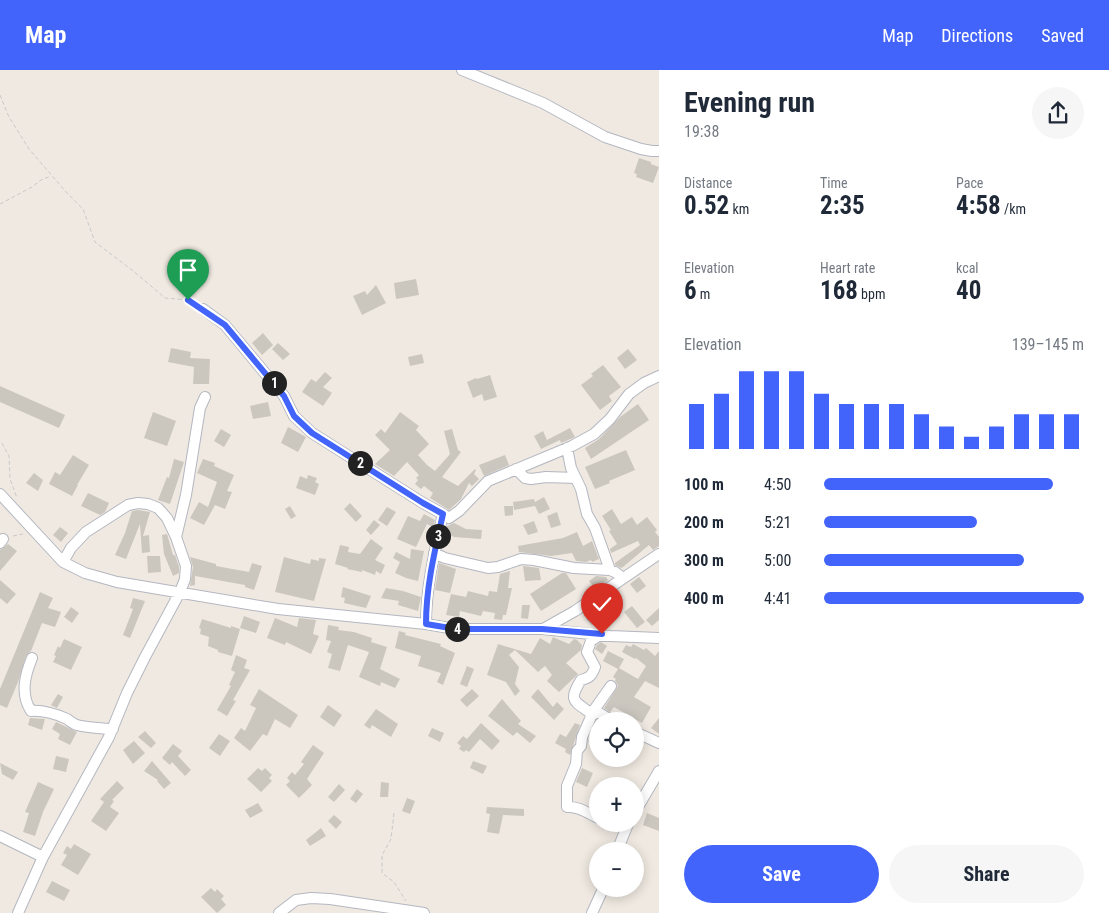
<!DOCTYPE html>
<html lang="en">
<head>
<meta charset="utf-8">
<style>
	body { margin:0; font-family:"Roboto Condensed",sans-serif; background:#f6f6f7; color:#1f2937; height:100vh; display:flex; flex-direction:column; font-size:19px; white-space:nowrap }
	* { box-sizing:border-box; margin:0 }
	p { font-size:16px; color:#747a83 }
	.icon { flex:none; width:28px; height:28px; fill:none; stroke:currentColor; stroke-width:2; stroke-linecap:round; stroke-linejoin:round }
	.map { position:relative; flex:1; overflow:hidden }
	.panel { display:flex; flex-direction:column; background:#fff; width:450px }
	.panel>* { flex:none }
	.tools { position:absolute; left:589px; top:642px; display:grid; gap:10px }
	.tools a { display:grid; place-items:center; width:55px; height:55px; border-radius:50%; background:#fff; box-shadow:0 2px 12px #0003; font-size:25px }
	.pin { position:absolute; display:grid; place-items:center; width:42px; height:42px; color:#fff; margin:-51px -21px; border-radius:50% 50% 50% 0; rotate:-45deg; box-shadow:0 0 5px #0007 }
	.pin .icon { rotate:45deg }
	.km { position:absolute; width:25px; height:25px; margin:-12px; border-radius:50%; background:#222; color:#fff; font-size:14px; line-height:25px; text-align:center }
	.round { display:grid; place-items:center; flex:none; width:52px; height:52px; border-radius:26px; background:#f6f6f7 }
	.head { display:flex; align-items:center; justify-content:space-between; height:85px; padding:0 25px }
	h1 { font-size:28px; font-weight:700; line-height:38px }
	.stats { display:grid; grid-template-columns:repeat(3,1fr); gap:8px; height:85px; padding:5px 25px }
	.stats div { display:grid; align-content:center }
	.stats b { font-size:25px; font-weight:700 }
	.stats small { font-size:14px; font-weight:400 }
	.stats p { font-size:14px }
	.chart { height:140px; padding:10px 25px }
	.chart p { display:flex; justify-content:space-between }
	.chart svg { width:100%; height:90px; margin-top:5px; stroke:#4264fb; stroke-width:6 }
	.cta { display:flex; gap:10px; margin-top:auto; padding:10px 25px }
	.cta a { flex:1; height:58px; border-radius:30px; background:#4264fb; color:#fff; font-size:20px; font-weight:700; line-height:58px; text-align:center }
	.cta a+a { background:#f6f6f7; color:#1f2937 }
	ul { padding:0 25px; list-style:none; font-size:16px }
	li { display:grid; grid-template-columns:80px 60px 1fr; align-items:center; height:38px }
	li i { height:12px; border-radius:6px; background:#4264fb }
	header { display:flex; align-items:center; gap:30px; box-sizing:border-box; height:70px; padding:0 25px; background:#4264fb; color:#fff }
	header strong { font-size:24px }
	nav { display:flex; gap:28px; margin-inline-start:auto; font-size:18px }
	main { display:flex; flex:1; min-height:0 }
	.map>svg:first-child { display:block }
</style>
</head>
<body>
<header>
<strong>Map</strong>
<nav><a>Map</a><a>Directions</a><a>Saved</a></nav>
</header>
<main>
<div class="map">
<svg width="659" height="843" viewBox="0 0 659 843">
	<rect width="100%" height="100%" fill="#efe9e1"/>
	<path fill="#cbc7bf" d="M639,88l12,4v2l8,3 -6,16 -17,-6 1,-3 -3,-1z
		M416,209l3,16 -23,4 -2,-16z
		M376,215l10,18 -24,12 -9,-19 12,-5 2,4z
		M263,263l10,12 -11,10 -10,-12z
		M278,273l12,11 -7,6 -11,-11z
		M171,278l20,4 -1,6 20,1 -1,25h-16l1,-17 -26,-5z
		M628,279l9,11 -12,9 -8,-11z
		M422,284l2,9 -14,3 -2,-9z
		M603,295l18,22 -12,9 3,5 -12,9 -19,-25 12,-9 -2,-2z
		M325,302l7,6 -9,9 9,6 -9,13 -21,-14 9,-13 5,3z
		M490,305l7,22 -13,4 -2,-7 -9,4 -6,-16 9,-4 1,1z
		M0,316l65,29 -6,13 -59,-26z
		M268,332l3,14 -18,3 -3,-13z
		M638,334l11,16 -58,39 -6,-11 14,-9 21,-22z
		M153,342l23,9 -9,25 -23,-8z
		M400,342l19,14 -3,4 13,14 -11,11 9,10 8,6 15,-17 -6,-23 8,-2 6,21 3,2 -19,25 16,9 17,-17 1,1 -2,4 5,5 -7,7 -3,-3 -8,16 -12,11 -19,-12 3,-5 -9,-7 -3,3 -6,-5 3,-4 -2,-2 3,-3 -12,-13 -13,14 -19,-12 15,-14 -15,-15 6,-6 4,4z
		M288,357l18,10 -8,15 -17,-9z
		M570,358l5,9 -14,6 -1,-3 -19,9 -7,-13 9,-5 4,9z
		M221,359l10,6 -7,12 -10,-6z
		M626,380l9,20 -26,11 1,2 -15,6 -10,-22z
		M73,385l16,10 -12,20h1l-6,11 -23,-12 6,-12 5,3z
		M505,385l4,10 -25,11 -5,-11z
		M174,389l10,3 -14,42 -12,-4 9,-23 2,1z
		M203,389l12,4 -1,3 20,9 -7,16 5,1 -7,17 -10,-4 -11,20 -14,-7 9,-16 9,5 9,-25 -20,-9z
		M34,403l9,7 -5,11 -12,-8z
		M308,405l9,3 -2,4 4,2 -4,11 -19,-7 4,-12 7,3z
		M88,423l21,10 -4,9 -5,3 -19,-9z
		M544,427l6,12 -11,5 -4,-8 -21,4 -1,-8 21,-3 1,3z
		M350,433l12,13 -6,6 -12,-13z
		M290,436l6,10 -5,3 -6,-10z
		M504,436h9v9l-8,1z
		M387,437l9,5 -9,14 -9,-6z
		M612,439l9,15 11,-7 5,8 10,-8 10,13 -2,2 4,5v9l-6,4 -4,-5 -26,22 -2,1 -6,-3v-2l25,-18 -2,-4 -27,12 -1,-4 7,-5 -8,-13 2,-1 -9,-14z
		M138,440l12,2 -7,24 6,-1 1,17 -8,1 -2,-29 -14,35 -11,-4 10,-22 7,-22z
		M557,442l4,13 -10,3 -4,-12z
		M424,444l11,6 -2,7 -6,-3 -11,23 -19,-8 11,-23 12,5z
		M374,450l6,5 -9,10 -5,-5z
		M534,451l4,11 -10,3 -5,-10z
		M454,453l12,6 16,1 -1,9 -27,-2 -4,-2 -1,2 -4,-1 2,-10z
		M60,457l8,6 -7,9 -8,-7z
		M577,462l6,14 9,-5 7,18 -7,3 -1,-2 -5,2 -10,-1 -4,-8 -21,3 -32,-4 -1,-6 45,-8z
		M167,464l6,21h2l4,12v6l-6,3 -9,-22 -2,-19z
		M371,469l12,9 -8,12 10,5 -4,9 -5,-3 -1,4 -13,-5v2l-15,-3 1,-1 -13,-4 5,-19 9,2 -1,5 12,2z
		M8,474l9,7 -17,20v-21z
		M411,479l13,2 -6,30 -12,-3 -11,-5 5,-11 -7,-4 3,-6 14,7z
		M147,486h13l1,16 -13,1z
		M190,487l26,7v2l33,6 3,-9 10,3 -8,24 -9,-3v-2l-50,-9v9l-5,1 3,-19z
		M284,487l26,7 1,-5 8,2v-3l7,1 -12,42 -39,-9z
		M439,493l17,6 -6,24 -15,-3z
		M523,496l16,2 2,12 -16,1z
		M510,501l-2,17h4l-6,27h-3l-1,5 -8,-1 1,-6 -12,-2 -2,5 -21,-5 -1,6 -13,-2 5,-21 15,3 2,-6 20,5 1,-5 8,1 3,-18z
		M562,503h4l10,16 -35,22 -11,-17z
		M596,506l10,1 2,3 -13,9 -6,-8z
		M639,507l7,9 -9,7 -7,-9z
		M0,510l16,14 -9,10 -7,-6z
		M343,517l28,9 -5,12 -22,-5 1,-5 -4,-1z
		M386,518l17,3 18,6 -3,14 -20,-6 1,-4 -18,-3z
		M40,522l13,6 -5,10 13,4 -6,15 -13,-4 -11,28 -5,5 -8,26 -11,26 -7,-3v-16z
		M616,522l6,6 -30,27 -6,-6z
		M133,528l12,3 -15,37 -7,-3 10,-26 -3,-1z
		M522,535h8l-2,14 -7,-1z
		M632,536l13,16 -8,6 -13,-16z
		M71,537l8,6 -7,10 -8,-6z
		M659,538v12l-7,6 -6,-6z
		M244,546l16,6 -4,11 -16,-5z
		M275,548l22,9 2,-9 17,2 -3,14 6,2 -8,18 -25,-12 -1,3 -18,-7z
		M202,549l29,9v-2l9,3 -8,27 -14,-4v-2l-10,-4 1,-9 -9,-3 1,-5 -2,-1z
		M328,555l11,2 -1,3 16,2 18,6 -1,4 16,5 -7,22 20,10 -5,9 -14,-6 -1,4 -21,-9 10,-25 -21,-7 -8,26 -12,-3 4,-14 -5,-2 4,-11 -5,-1z
		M399,561l7,2 -1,2 36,9 -1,2 15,7 -12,32 -6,-3 4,-9 -23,-7 3,-10 -26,-8z
		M553,567l16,7 5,-5 3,1 5,5 -1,5 -15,13 12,11 -19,18 -12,-11 5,-6 -7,-9 -7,6 -23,-22 -6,5 10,12 -4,17 5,7 -5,5 -9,-14 -19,-7 11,-31 33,10 9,-16 10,6z
		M64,569l18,8 -11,23 -18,-8 3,-6 -2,-1 4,-9 2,2z
		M601,572l6,4 -5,8 -7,-5 2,-4z
		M633,574l11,6 2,-2 9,8 4,-5v37l-14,-7 -11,16 17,10 -9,16 -28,-16 -4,5 -6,-4 14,-22 -3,-6 1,-1 -3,-2 5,-8 -15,-8 5,-10 16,8 -5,9 19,11 8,-13 -10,-8 -1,1 -13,-7 4,-7 5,2z
		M236,585l11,5 -3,8 6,2 -17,30 3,1 -9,15 -10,-6 14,-24 -2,-1 6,-13 -4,-2z
		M467,596l7,3 -7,18 -7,-3z
		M259,619l39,26 -8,13 -15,-9 -8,17 -4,-2 -13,17 -16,-13 7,-10 4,3 11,-23 -6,-3z
		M472,619l7,7 -12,11 -7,-7z
		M538,619l15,18 4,-5 7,7 -10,11 -23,-23z
		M58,624l5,3 -6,11 -6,-3z
		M502,629l19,22 -3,3 18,12 -6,7 -13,-11 -4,4 -25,-20z
		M328,635l14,10 -8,12 -14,-10z
		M376,639l22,15 -7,13 -19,-12 -2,4 -6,-4z
		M30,648l15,1 -3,11 -14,-5z
		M659,648v16l-8,-6z
		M56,652l21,10 -7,13 -12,-6 2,-5 -8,-5z
		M481,653l19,18 -8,9 -12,-11 -11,13 -3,-2 -2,2 -5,-3 2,-3 -4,-3 6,-7 4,3z
		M575,653l5,2 -10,30 -5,-3 1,-3 -11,-6 5,-9 6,3z
		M432,658l12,5 -4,9 -12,-6z
		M145,661l11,12 -5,5 -13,-11z
		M592,661l6,2 -3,11 -7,-3z
		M219,664l11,7 -10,15 -11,-8z
		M134,671l11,12 -12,11 -10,-14z
		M173,674l9,7 -4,5 13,14 -6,6 -13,-14 -2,3 -8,-7z
		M313,675l11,8 -17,26 5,6 -13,13 -13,-13 4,-4 -3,-3 5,-6 3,3 9,-11 -3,-2z
		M56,686l13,3 -3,13 -13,-3z
		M152,691l19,22 -7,6 -7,-8 1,-1 -14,-9z
		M473,691l14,5 -4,8 -13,-6z
		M0,693l18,9 -5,8 -11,-6z
		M258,698l4,3 3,-3 7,7 -3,3 3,3 -11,11 -14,-13z
		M582,698l11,5 -6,14 -11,-5z
		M117,711l7,7 -12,12 2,1 -4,6 9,6 -13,18 -15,-10 13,-19 -4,-3z
		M38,712l16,7 -11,23 -8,24 -12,-4 6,-19 -4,-1z
		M381,712l8,1 -1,14h-8z
		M339,714l6,6 -11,12 -6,-5z
		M357,719l6,5 -7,9 -6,-4z
		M407,728l8,3 -5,13 -8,-3z
		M258,733l5,8 -13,7 -5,-8z
		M487,737l37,2v7l-21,-1 -4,19 -12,-2 3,-18 -4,-1z
		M647,743l12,5v13l-16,-6z
		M334,745l8,7 -6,7 -8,-8z
		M321,758l5,8 -16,10 -4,-6z
		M74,774l17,10 -13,21 -17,-10 6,-10 -4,-2 4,-7 4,3z
		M52,811l18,9 -6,11 -18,-9z
		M211,818l4,4 2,-3 7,7 -3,3 5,6 -9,8 -16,-16z"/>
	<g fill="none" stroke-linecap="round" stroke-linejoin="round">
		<g stroke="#b4b7c1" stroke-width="12">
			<path id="minor" d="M462,0l81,33 62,34 36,12 11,2h7
				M203,239l22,16 59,71 10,20 18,17 111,70 20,11
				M567,378l4,20 10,21 6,25 8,14 15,42
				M516,399l9,9 6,1 15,-2 30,1
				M0,424l63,68 22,11 32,9 161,27 148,15 29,5h87l68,7 49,2
				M176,467l10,-42 14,-87 5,-11
				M0,473l3,-4
				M434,483l11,5 43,10 10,-1 23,-8 13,1 40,8 36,2 5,2 8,6
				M426,554c0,-38 9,-74 17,-110l6,4 10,-7 29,-30 84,-35 22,-12 16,-15 19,-25 15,-11 15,-7
				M543,559l32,-18 84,-57
				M32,588c-7,17 -12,36 -1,53 11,-1 26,3 36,8 3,2 6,5 10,6 7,2 29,4 36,4
				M594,640l19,11
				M593,645c-18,-14 -26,-13 -12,-35 9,-2 11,-5 14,-13l-8,-15 4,-11 10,-7
				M635,662l24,11
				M635,742l24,-41
				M598,748c-10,-5 -20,-12 -31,-11v-21l9,-22 1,-13 4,-5 1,-9 12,-27 17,-24
				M0,766l43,21
				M617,781l11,-27
				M18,843l25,-56 66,-120 18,-44 18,-36 35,-65 5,-13 1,-13 -10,-29 -9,-19 -9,-10 -10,-4 -10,-1 -10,2 -42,27 -15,16 -8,14
				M279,843l17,-13 15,-2 19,1 94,14
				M592,843l11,-24"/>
		</g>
		<path stroke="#c9c9c9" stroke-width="1" stroke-dasharray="4 2.5" stroke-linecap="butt" d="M0,25l9,22 20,32 38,44 16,16 12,33 37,28 33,28 23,2 8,5
			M0,134l32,-17 9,-7 10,-4
			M2,373l7,13 1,23 7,19
			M13,466l10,-2
			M394,743l-3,26 -9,16v18l12,9 12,19"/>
		<use href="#minor" stroke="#fff" stroke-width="10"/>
	</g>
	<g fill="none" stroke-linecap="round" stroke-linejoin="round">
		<g stroke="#fff" stroke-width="10">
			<path id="route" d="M188,230l37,25 59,71 10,20 18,17 111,70 20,11c-8,36 -17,72 -17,110l30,5h86l60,5"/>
		</g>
		<use href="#route" stroke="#4264fb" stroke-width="6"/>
	</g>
</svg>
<div class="tools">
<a><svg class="icon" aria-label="locate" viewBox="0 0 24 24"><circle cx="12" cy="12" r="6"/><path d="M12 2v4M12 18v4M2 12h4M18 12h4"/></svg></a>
<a>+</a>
<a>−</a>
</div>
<div class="pin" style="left:188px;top:230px;background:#1e9e55"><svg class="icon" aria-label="arrive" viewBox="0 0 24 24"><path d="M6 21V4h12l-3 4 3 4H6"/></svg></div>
<div class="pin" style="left:602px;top:564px;background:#d93025"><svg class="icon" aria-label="check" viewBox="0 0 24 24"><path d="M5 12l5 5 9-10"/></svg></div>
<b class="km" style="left:274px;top:313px">1</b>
<b class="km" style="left:360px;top:393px">2</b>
<b class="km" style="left:438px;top:466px">3</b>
<b class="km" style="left:457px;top:559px">4</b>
</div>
<section class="panel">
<div class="head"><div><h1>Evening run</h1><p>19:38</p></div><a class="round"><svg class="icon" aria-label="share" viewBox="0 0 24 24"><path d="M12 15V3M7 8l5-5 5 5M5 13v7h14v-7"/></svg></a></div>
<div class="stats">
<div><p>Distance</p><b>0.52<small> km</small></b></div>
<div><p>Time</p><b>2:35</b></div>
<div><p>Pace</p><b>4:58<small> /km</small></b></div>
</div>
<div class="stats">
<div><p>Elevation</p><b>6<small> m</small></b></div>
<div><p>Heart rate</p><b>168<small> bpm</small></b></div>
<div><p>kcal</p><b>40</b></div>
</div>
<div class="chart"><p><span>Elevation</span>139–145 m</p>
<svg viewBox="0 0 160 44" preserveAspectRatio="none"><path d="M5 44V22M15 44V17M25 44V6M35 44V6M45 44V6M55 44V17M65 44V22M75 44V22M85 44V22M95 44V27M105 44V33M115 44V38M125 44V33M135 44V27M145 44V27M155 44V27"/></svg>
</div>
<ul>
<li><b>100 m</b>4:50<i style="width:88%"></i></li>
<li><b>200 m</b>5:21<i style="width:59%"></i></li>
<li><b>300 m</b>5:00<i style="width:77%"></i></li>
<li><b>400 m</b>4:41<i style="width:100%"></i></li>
</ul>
<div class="cta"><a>Save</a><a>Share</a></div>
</section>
</main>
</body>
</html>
